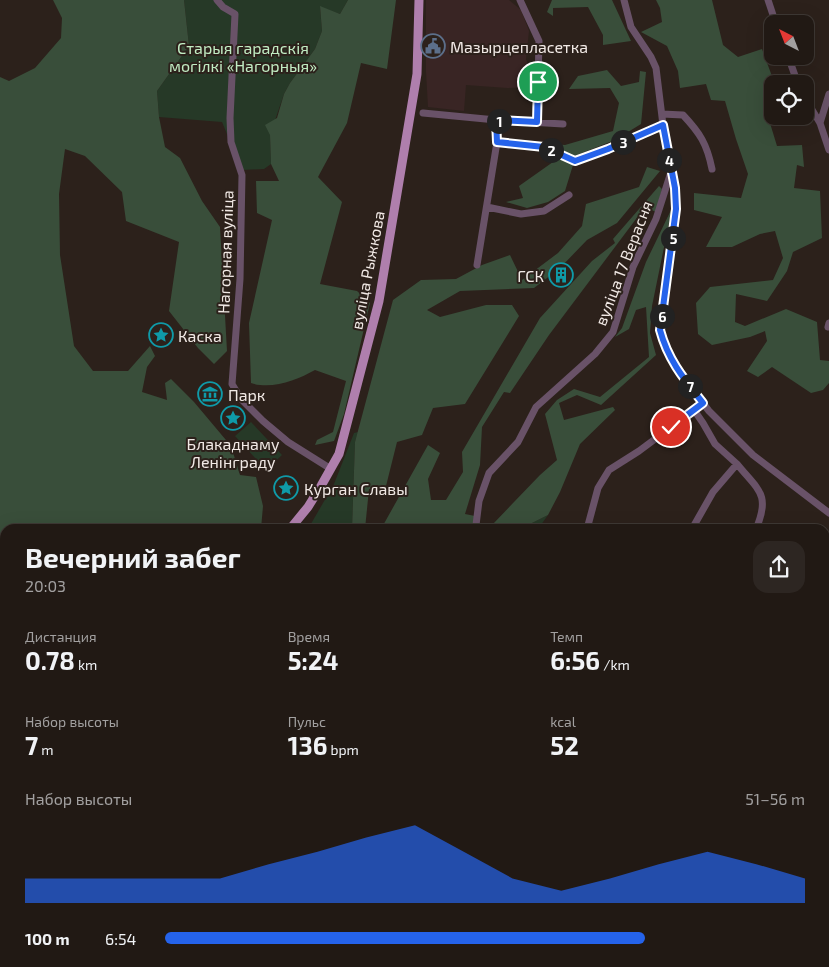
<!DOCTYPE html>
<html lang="ru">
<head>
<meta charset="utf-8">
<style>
	body { margin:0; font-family:"Exo 2",sans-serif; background:#2d2622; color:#f1f3f6; height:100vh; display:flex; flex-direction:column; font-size:19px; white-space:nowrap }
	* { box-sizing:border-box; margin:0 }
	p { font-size:16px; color:#a2a0a0 }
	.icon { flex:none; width:28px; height:28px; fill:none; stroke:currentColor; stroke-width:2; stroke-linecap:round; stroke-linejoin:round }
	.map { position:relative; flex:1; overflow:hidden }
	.panel { position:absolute; left:0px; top:524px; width:830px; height:444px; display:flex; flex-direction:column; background:#211914; border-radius:15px 15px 0 0; box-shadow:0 5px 20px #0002,0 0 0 1px #3e3834 }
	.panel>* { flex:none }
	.needle { width:32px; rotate:318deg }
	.fabs { position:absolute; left:764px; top:15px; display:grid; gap:10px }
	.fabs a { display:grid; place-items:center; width:50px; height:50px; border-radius:10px; background:#211914; box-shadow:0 5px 20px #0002,0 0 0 1px #3e3834; font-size:25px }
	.pin { position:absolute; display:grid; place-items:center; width:42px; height:42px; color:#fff; margin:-21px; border:2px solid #fff; border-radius:50%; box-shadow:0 1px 5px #0007 }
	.km { position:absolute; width:25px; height:25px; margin:-12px; border-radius:50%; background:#222; color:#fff; font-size:14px; line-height:25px; text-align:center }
	.round { display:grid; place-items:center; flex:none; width:52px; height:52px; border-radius:15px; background:#2d2622 }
	.summary { display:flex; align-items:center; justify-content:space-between; height:85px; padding:0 25px }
	h1 { font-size:28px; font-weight:700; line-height:38px }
	.stats { display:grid; grid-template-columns:repeat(3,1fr); gap:8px; height:85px; padding:5px 25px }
	.stats div { display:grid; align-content:center }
	.stats b { font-size:25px; font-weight:700 }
	.stats small { font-size:14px; font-weight:400 }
	.stats p { font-size:14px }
	.chart { height:140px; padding:10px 25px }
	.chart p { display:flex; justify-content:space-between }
	.chart svg { width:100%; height:90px; margin-top:5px; fill:#2563eb; opacity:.7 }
	ul { padding:0 25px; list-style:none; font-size:16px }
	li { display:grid; grid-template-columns:80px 60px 1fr; align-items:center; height:38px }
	li i { height:12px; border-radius:6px; background:#2563eb }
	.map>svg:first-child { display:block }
</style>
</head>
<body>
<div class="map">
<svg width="829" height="967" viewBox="0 0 829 967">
	<rect width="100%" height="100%" fill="#2c211b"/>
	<path fill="#3a2a20" d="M825,792l4,1v82l-1,7 -3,2z"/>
	<path fill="#392524" d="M426,0h83l12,10 8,21 -3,28 7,19v9l-26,1 -41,-3 -2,26 -36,-4 -2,-35z"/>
	<path fill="#263927" d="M184,0h164l-8,14 -20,-7 2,24 -7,18 -25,34 -6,11 -14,41 1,29 -7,5 -22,1 -20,-48 -63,-5 -2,-26 32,-45z
		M251,422l31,33 -16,15 -31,-34z
		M358,432l-3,10 -3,87h-44l26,-45 20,-51z
		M548,515l-10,14h-18z
		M5,586v46l-5,2v-47z"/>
	<path fill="#394e3a" d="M53,0h131l5,46 -32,45 2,26 6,30 15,11 22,43 18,26 7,124 -13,13 -16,-16 -29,-37 10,-69 -53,-21 -4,-29 -37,-36 -20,-7 -6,45 1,61 14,91 19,25h35l22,-25 5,10 -8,11 -5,25 25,8 -2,-17 6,-4 23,23 37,44 9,29 16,2 7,29 -2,23h-256v57l-5,1v-510l9,4 26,-13 26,-30 1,-20z
		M348,0h48l-9,69 -26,-6 -14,60 -29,54 24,25 -22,82 37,7 13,12 -26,111 -10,27 -19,4 2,-5 16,-8 13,-51 -31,-11c-18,10 -43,20 -64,13l-2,-60 23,-103 -15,-7 -1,-32h23l-8,-17 -1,-29 -5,-10 12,-7 7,-24 6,-11 25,-34 7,-18 -2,-25 20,8z
		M552,0h60l19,41 -28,4v-10l-15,-28 -35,1v8l-6,-4z
		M656,0h56l11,45 15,12 24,-8 11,30 -7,31 11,36 25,-1 2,22 -7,-2 -3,23 26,3 2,47 -29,14 -6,19 -20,30 -31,-7 -1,28 10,4 41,-17 31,13 3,38 9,1v22l-6,7 -12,3 -39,-26 -14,10 -11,-6 20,-30 -2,-10 -15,6 -38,8 -14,-11 -2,-31 14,-16 63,-7 10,-22 -8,-27 -15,3 -28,13h-26l16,-30 -28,-7v-17l47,5 7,-24 -12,-35 -11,-38 -14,-1 -5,-16 -26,4 -2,-17 -11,-25 -26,-14 21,-10 -2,-14z
		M607,70l14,16 18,-4 1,-11 6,1 -5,52 -26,16 -41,16 -25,-12 16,1 48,-14 6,-28 -9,-15 -41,1 9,-13z
		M553,154l20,11 -8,26 -17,11 -21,6 -21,-6 17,-4 -4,-12 34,-24z
		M647,167l13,4 -43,52 -30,17 -27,28 -26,20 -74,3 -33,19 13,7 46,-12h26l7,11 -54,88 -32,4 -11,27 -25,7 -12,48 -16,-1 -4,40h-13l3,-87 38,-142 28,-20 35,-1 26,-14 28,-10 12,25 36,-27 24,-27 4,-22 53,-17z
		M659,186l3,3 -6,23 -11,-5 -96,128 -39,58 -6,-1 -22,35 -2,38 -15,49 10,2 -1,13h-93l47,-84 12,8 -12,26 3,21h15l17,-28 -1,-20 78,-134 52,-57 23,-18 -2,-4z
		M672,208l-20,98 -2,27 6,22 -55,50 -24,-10 -18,8 5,17 49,-13 2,3 -35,34 -20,48 -12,23 -28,14h-23l-4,-5 47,-49 17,-15 -12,-46 12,-14 17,-11 26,8 49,-40 -3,-50 -10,3 -7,19 -14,8 7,-9 24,-66z
		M825,640h4v38l-4,2z"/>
	<path fill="#000b13" stroke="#484e52" d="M436,963h50l-5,4h-19z"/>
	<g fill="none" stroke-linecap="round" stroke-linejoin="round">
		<path stroke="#695268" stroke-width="7" d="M217,0l6,7 12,7 -5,104 1,24 11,33 -2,104 -8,105 9,15 22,22 25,21 43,27
			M520,0l19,41 -2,81
			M624,0l7,27 20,30 5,11 7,57 8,47 4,16 1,21 -16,121 5,18 13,23 31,40 44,44 76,58
			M768,0l8,24
			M788,56l10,28
			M805,98l15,25 9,27
			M423,113l73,7 67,4
			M662,114l21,1c17,18 24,29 29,54
			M820,123l9,-29
			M497,142l47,5 31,14 34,-12 54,-24
			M487,207l34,7 23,-3 25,-16
			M477,265l20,-123 -1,-22
			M828,327l1,-4
			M737,464c21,26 34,30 19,65
			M476,525l3,-24 10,-28 29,-31 18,-35 59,-53 18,-22 20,-65 23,-48 15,-47
			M587,529l11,-41 11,-18 30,-19 55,-41
			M692,529l21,-37 24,-28 -22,-20 -12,-21 -9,-13 9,-7
			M825,611l4,1
			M0,922l5,2
			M117,962l14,5
			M416,962l6,4 5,1
			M40,967l1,-5
			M281,967l1,-5
			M488,967l2,-5"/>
		<path stroke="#af7fad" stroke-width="9" d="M290,529l18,-22 13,-21 18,-32 40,-153 38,-227 2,-74
			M825,724h4
			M0,881l5,-6"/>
	</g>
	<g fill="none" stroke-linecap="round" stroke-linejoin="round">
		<g stroke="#fff" stroke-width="10">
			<path id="route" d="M538,82l-1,40 -41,-2 1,22 47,5 31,14 33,-12 55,-24 12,63 1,21 -16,121c8,30 24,49 43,73l-32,24"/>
		</g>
		<use href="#route" stroke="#2563eb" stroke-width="6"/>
	</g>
	<defs>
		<g id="civic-ring" transform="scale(1.25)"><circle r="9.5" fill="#2c211b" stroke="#5c6f8a" stroke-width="1.5"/><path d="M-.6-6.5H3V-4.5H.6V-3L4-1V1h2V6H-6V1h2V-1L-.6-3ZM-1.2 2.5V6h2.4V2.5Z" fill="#5c6f8a"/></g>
		<g id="building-ring" transform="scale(1.25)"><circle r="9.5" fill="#2c211b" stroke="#0f9aa8" stroke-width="1.5"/><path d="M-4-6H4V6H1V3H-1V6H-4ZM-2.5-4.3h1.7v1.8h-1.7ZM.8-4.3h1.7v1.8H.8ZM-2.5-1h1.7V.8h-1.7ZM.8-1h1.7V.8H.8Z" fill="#0f9aa8"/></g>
		<g id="sight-ring" transform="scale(1.25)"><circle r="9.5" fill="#2c211b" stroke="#0f9aa8" stroke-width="1.5"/><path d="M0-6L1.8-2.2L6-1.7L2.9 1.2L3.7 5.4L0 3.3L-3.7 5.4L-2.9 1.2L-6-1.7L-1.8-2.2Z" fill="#0f9aa8"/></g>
		<g id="museum-ring" transform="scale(1.25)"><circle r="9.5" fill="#2c211b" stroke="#0f9aa8" stroke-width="1.5"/><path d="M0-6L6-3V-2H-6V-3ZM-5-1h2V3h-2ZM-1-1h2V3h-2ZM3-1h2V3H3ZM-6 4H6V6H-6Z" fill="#0f9aa8"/></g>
	</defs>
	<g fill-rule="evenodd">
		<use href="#civic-ring" x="433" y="46"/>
		<use href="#building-ring" x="561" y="275"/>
		<use href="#sight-ring" x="161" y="335"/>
		<use href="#museum-ring" x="210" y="394"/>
		<use href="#sight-ring" x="233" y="418"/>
		<use href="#sight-ring" x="286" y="488"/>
	</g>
	<g text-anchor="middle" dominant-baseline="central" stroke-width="4" stroke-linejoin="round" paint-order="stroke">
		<g font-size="16" fill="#f1e9e5" stroke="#2c211b" text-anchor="start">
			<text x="450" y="46">Мазырцепласетка</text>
			<text x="544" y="275" text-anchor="end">ГСК</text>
			<text x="178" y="335">Каска</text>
			<text x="228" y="394">Парк</text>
			<text x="233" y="443" text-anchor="middle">Блакаднаму<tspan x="233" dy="18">Ленінграду</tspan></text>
			<text x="304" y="488">Курган Славы</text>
		</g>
		<g font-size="16" fill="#c1ecc3" stroke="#2c211b">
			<text x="243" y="47">Старыя гарадскія<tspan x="243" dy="18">могілкі «Нагорныя»</tspan></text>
		</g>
		<g font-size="16" fill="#f1e9e5" stroke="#2c211b">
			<text transform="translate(225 252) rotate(-88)">Нагорная вуліца</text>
			<text transform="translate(623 263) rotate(-69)">вуліца 17 Верасня</text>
			<text transform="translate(367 270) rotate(-79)">вуліца Рыжкова</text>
		</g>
	</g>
</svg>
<div class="fabs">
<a><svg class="needle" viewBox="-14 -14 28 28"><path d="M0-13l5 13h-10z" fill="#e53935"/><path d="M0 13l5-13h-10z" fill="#a2a0a0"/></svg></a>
<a><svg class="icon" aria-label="locate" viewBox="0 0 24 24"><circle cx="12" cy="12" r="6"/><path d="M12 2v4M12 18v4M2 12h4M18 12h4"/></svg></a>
</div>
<div class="pin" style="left:538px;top:82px;background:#1e9e55"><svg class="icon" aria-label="arrive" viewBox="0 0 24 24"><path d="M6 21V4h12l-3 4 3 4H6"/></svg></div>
<div class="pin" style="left:671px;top:427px;background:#d93025"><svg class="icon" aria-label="check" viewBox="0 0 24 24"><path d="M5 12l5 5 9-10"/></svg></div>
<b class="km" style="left:499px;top:121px">1</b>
<b class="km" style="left:551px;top:150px">2</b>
<b class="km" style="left:623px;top:142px">3</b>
<b class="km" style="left:669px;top:160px">4</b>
<b class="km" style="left:673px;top:238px">5</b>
<b class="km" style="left:662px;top:316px">6</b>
<b class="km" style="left:690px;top:386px">7</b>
<section class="panel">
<div class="summary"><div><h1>Вечерний забег</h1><p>20:03</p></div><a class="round"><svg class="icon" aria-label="share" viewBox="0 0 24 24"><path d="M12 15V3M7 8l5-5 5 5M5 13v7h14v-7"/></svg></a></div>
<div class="stats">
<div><p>Дистанция</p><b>0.78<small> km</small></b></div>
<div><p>Время</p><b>5:24</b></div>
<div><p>Темп</p><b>6:56<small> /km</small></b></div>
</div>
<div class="stats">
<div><p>Набор высоты</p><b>7<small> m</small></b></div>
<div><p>Пульс</p><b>136<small> bpm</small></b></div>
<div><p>kcal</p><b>52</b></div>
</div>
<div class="chart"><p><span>Набор высоты</span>51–56 m</p>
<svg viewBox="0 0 160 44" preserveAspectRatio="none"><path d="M0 44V32L10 32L20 32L30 32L40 32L50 25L60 19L70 12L80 6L90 19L100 32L110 38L120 32L130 25L140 19L150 25L160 32V44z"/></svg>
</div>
<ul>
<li><b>100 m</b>6:54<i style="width:75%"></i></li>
</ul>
</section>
</div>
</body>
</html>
